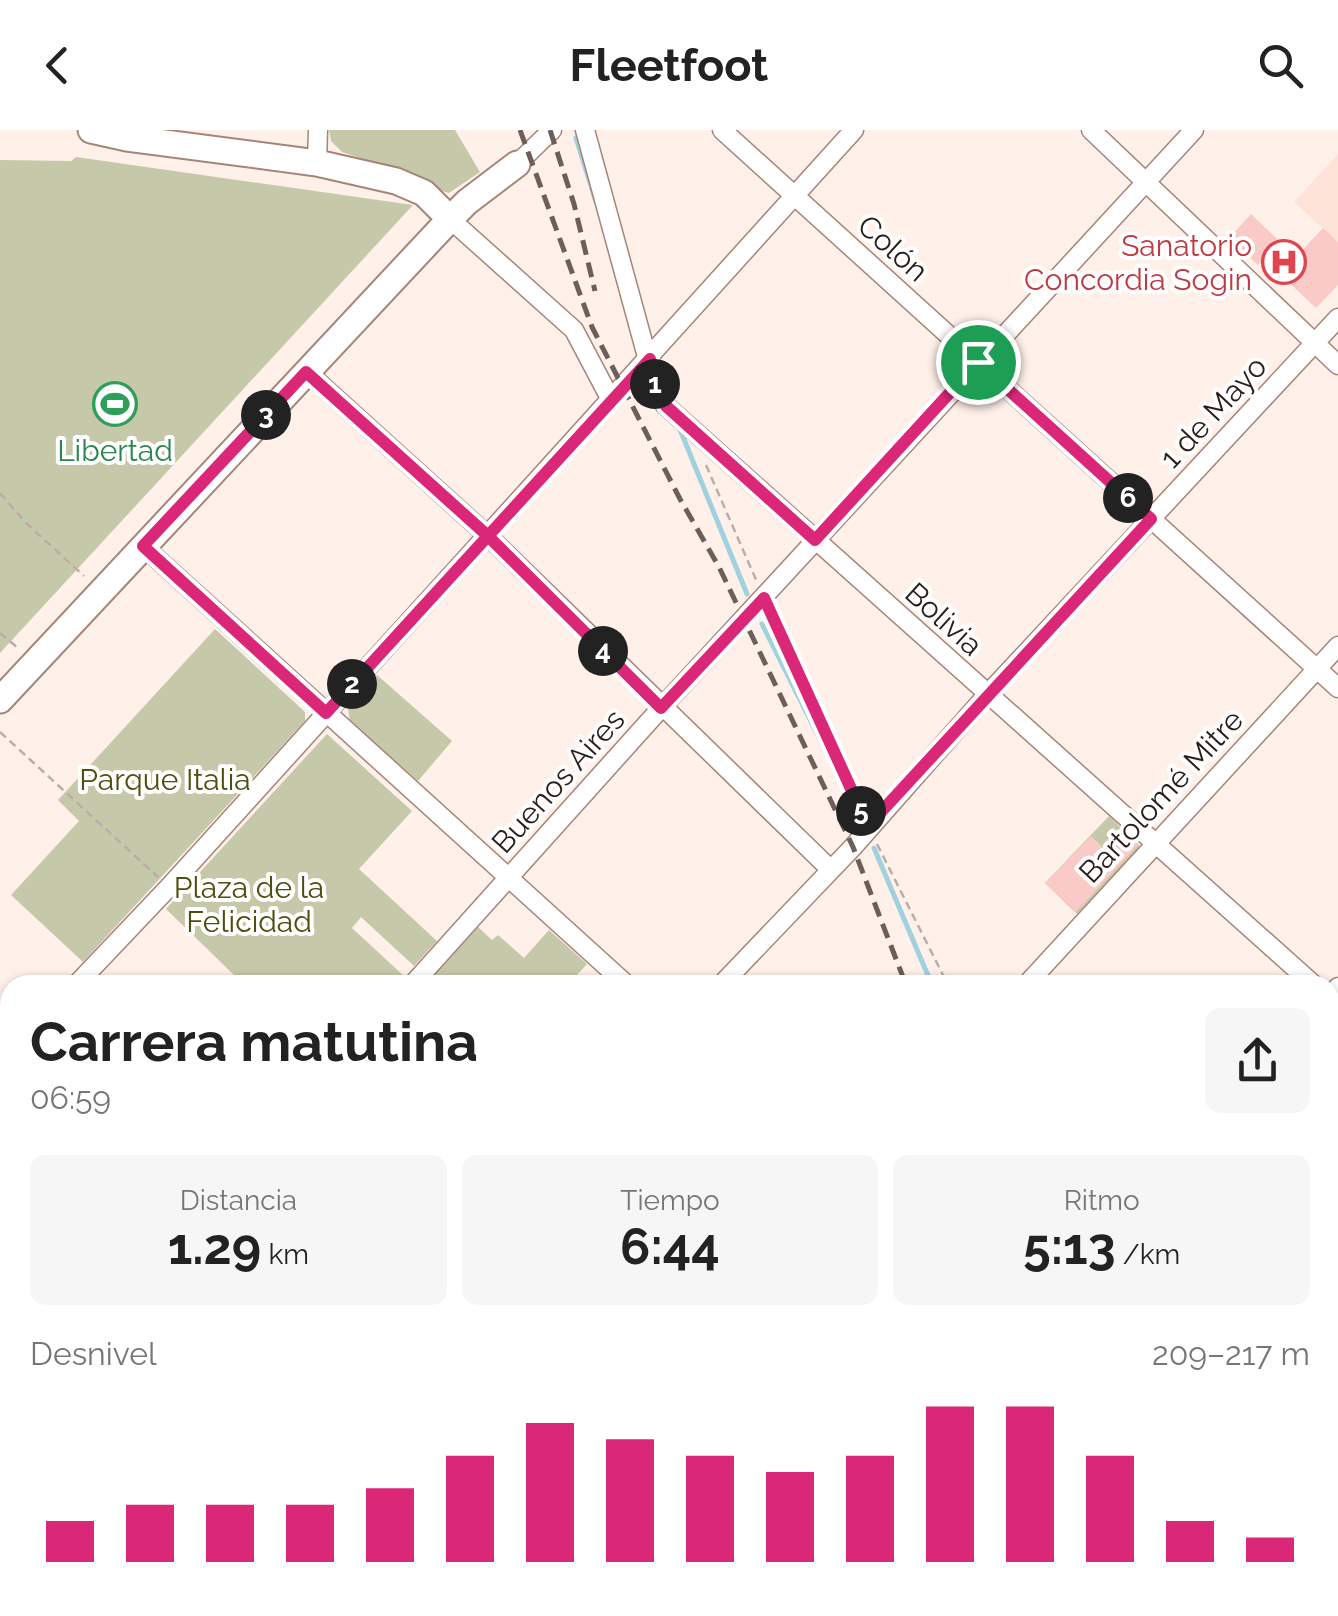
<!DOCTYPE html>
<html lang="es">
<head>
<meta charset="utf-8">
<style>
	body { margin:0; font-family:Raleway,sans-serif; background:#f6f6f6; color:#222; height:100vh; display:flex; flex-direction:column; font-size:38px; white-space:nowrap }
	* { box-sizing:border-box; margin:0 }
	p { font-size:32px; color:#767676 }
	.icon { flex:none; width:55px; height:55px; fill:none; stroke:currentColor; stroke-width:2; stroke-linecap:round; stroke-linejoin:round }
	.map { position:relative; flex:1; overflow:hidden }
	.details { position:absolute; left:0px; top:845px; width:1340px; height:642px; display:flex; flex-direction:column; background:#fff; border-radius:30px 30px 0 0; box-shadow:0 2px 8px #0004 }
	.details>* { flex:none }
	.pin { position:absolute; display:grid; place-items:center; width:85px; height:85px; color:#fff; margin:-42px; border:5px solid #fff; border-radius:50%; box-shadow:0 2px 10px #0007 }
	.km { position:absolute; width:50px; height:50px; margin:-25px; border-radius:50%; background:#222; color:#fff; font-size:28px; line-height:50px; text-align:center }
	.round { display:grid; place-items:center; flex:none; width:105px; height:105px; border-radius:15px; background:#f6f6f6 }
	.head { display:flex; align-items:center; justify-content:space-between; height:170px; padding:0 30px }
	h1 { font-size:55px; font-weight:700; line-height:75px }
	.figures { display:grid; grid-template-columns:repeat(3,1fr); gap:15px; height:170px; padding:10px 30px }
	.figures div { display:grid; align-content:center; border-radius:15px; background:#f6f6f6; text-align:center }
	.figures b { font-size:50px; font-weight:700 }
	.figures small { font-size:28px; font-weight:400 }
	.figures p { font-size:28px }
	.chart { height:280px; padding:20px 30px }
	.chart p { display:flex; justify-content:space-between }
	.chart svg { width:100%; height:180px; margin-top:10px; stroke:#db2777; stroke-width:6 }
	header { display:flex; justify-content:space-between; align-items:center; height:130px; padding:0 30px; background:#fff; font-size:45px; font-weight:700 }
	.map>svg:first-child { display:block }
</style>
</head>
<body>
<header><svg class="icon" aria-label="back" viewBox="0 0 24 24"><path d="M15 5l-7 7 7 7"/></svg>Fleetfoot<svg class="icon" aria-label="search" viewBox="0 0 24 24"><circle cx="10" cy="10" r="6"/><path d="M15 15l6 6"/></svg></header>
<div class="map">
<svg width="1338" height="1486" viewBox="0 0 1338 1486">
	<rect width="100%" height="100%" fill="#fff0ea"/>
	<path fill="#fee3d9" d="M1338,24v88l-44,-40z"/>
	<path fill="#c6c9a9" d="M329,0h126l25,42 -31,21 -11,-3 -17,-11 -79,-27 -11,-11z
		M76,27l337,48 -413,448v-493l71,1z
		M215,499l90,83v9l-222,241 -72,-67 68,-74 -21,-21z
		M377,545l75,66 -34,40 -68,-59 -2,-13z
		M327,604l85,77 -53,58 78,72 -23,25 -53,-49 -9,11 53,49 -7,8h-171l8,-9 -69,-67z
		M1109,686l30,29 -1,4 -61,65 -32,-31z
		M476,795l16,15 6,-5 26,23 25,-28 38,34 -19,21h-147z
		M0,936l10,10v178l-10,41z
		M748,1478h379l9,8h-387z"/>
	<path fill="#a0d2dd" d="M220,1478h415l7,8h-427z"/>
	<g fill="none" stroke-linecap="round" stroke-linejoin="round">
		<path stroke="#a0d2dd" stroke-width="5" d="M576,8l20,64
			M679,297l68,167
			M762,494l96,191
			M874,718l58,137
			M0,1353l10,6
			M1134,1486l7,-8"/>
	</g>
	<path fill="#f9cac6" d="M1251,84l45,43 27,-29 15,14v43l-22,23 -52,-49 -6,6 -29,-27z
		M1091,706l21,20 18,-18 8,7 -62,67 -31,-29z"/>
	<g fill="none" stroke-linecap="round" stroke-linejoin="round">
		<g stroke="#a58579" stroke-width="12">
			<path id="lane" d="M0,1104l10,1"/>
		</g>
		<g stroke="#a58579" stroke-width="21">
			<path id="street" d="M585,0l70,256 10,19 649,580
				M722,0l616,558
				M1091,0l247,235
				M317,33l1,-33
				M517,34l35,-34
				M450,89l124,111 37,70
				M307,242l181,164 342,333
				M143,416l484,439
				M76,855l93,-98 685,-757
				M412,855l249,-277 533,-578
				M721,855l132,-138 134,-152 351,-377
				M1026,855l312,-339
				M1330,865l8,-8
				M0,941l10,10
				M1330,1155l8,7
				M1330,1218l8,-8"/>
		</g>
		<g stroke="#a58579" stroke-width="29">
			<path id="secondary" d="M91,0l36,8 190,25 79,18 28,12 26,26
				M0,570l450,-481 17,-17 50,-38
				M0,897l10,11
				M722,1478l2,8
				M1242,1478l4,8"/>
		</g>
		<path stroke="#bbada7" stroke-width="2.5" stroke-dasharray="8 5" stroke-linecap="butt" d="M706,335l51,117
			M0,363l26,30 58,53
			M770,482l90,197
			M0,503l18,15
			M0,602l158,145
			M877,714l71,141
			M917,1478l22,8
			M1121,1478l9,8
			M744,1481l23,-3
			M169,1486l2,-8"/>
		<use href="#lane" stroke="#fff" stroke-width="9"/>
		<use href="#street" stroke="#fff" stroke-width="18"/>
		<use href="#secondary" stroke="#fff" stroke-width="25"/>
		<path stroke="#6c5e59" stroke-width="5" stroke-dasharray="15 8" stroke-linecap="butt" d="M520,0l72,197 88,172 39,68 134,280 53,138
			M550,0l24,74 21,87
			M1187,1478l4,8"/>
	</g>
	<g fill="none" stroke-linecap="round" stroke-linejoin="round">
		<g stroke="#fff" stroke-width="20">
			<path id="route" d="M978,232l-163,178 -149,-134 -11,-20 -5,-27 -324,354 -183,-167 163,-174 182,164 173,172 103,-110 104,228 283,-307 -173,-157"/>
		</g>
		<use href="#route" stroke="#db2777" stroke-width="12"/>
	</g>
	<defs>
		<g id="hospital-ring" transform="scale(2.25)"><circle r="9.5" fill="#fff" stroke="#e0444e" stroke-width="1.5"/><path d="M-5-5h3v3.5h4V-5h3V5h-3V1.5h-4V5h-3Z" fill="#e0444e"/></g>
		<g id="stadium-ring" transform="scale(2.25)"><circle r="9.5" fill="#fff" stroke="#2e9e5b" stroke-width="1.5"/><path d="M0-5a6.5 5 0 1 0 0 10a6.5 5 0 1 0 0-10ZM-3.5-1.8h7v3.6h-7Z" fill="#2e9e5b"/></g>
	</defs>
	<g fill-rule="evenodd">
		<use href="#hospital-ring" x="1284" y="132"/>
		<use href="#stadium-ring" x="115" y="274"/>
	</g>
	<g text-anchor="middle" dominant-baseline="central" stroke-width="8" stroke-linejoin="round" paint-order="stroke">
		<g font-size="30" fill="#be3a42" stroke="#fff" text-anchor="end">
			<text x="1252" y="115">Sanatorio<tspan x="1252" dy="34">Concordia Sogin</tspan></text>
		</g>
		<g font-size="30" fill="#2b1e1a" stroke="#fff">
			<text transform="translate(893 118) rotate(42)">Colón</text>
			<text transform="translate(1213 282) rotate(-47)">1 de Mayo</text>
			<text transform="translate(944 489) rotate(42)">Bolivia</text>
			<text transform="translate(558 651) rotate(-48)">Buenos Aires</text>
			<text transform="translate(1161 666) rotate(-47)">Bartolomé Mitre</text>
		</g>
		<g font-size="30" fill="#27864d" stroke="#fff">
			<text x="115" y="320">Libertad</text>
		</g>
		<g font-size="30" fill="#4c4f0d" stroke="#fff">
			<text x="165" y="649">Parque Italia</text>
			<text x="249" y="757">Plaza de la<tspan x="249" dy="34">Felicidad</tspan></text>
		</g>
	</g>
</svg>
<div class="pin" style="left:978px;top:232px;background:#1e9e55"><svg class="icon" aria-label="arrive" viewBox="0 0 24 24"><path d="M6 21V4h12l-3 4 3 4H6"/></svg></div>
<b class="km" style="left:655px;top:254px">1</b>
<b class="km" style="left:352px;top:554px">2</b>
<b class="km" style="left:266px;top:285px">3</b>
<b class="km" style="left:603px;top:521px">4</b>
<b class="km" style="left:861px;top:681px">5</b>
<b class="km" style="left:1128px;top:368px">6</b>
<section class="details">
<div class="head"><div><h1>Carrera matutina</h1><p>06:59</p></div><a class="round"><svg class="icon" aria-label="share" viewBox="0 0 24 24"><path d="M12 15V3M7 8l5-5 5 5M5 13v7h14v-7"/></svg></a></div>
<div class="figures">
<div><p>Distancia</p><b>1.29<small> km</small></b></div>
<div><p>Tiempo</p><b>6:44</b></div>
<div><p>Ritmo</p><b>5:13<small> /km</small></b></div>
</div>
<div class="chart"><p><span>Desnivel</span>209–217 m</p>
<svg viewBox="0 0 160 44" preserveAspectRatio="none"><path d="M5 44V34M15 44V30M25 44V30M35 44V30M45 44V26M55 44V18M65 44V10M75 44V14M85 44V18M95 44V22M105 44V18M115 44V6M125 44V6M135 44V18M145 44V34M155 44V38"/></svg>
</div>
</section>
</div>
</body>
</html>
